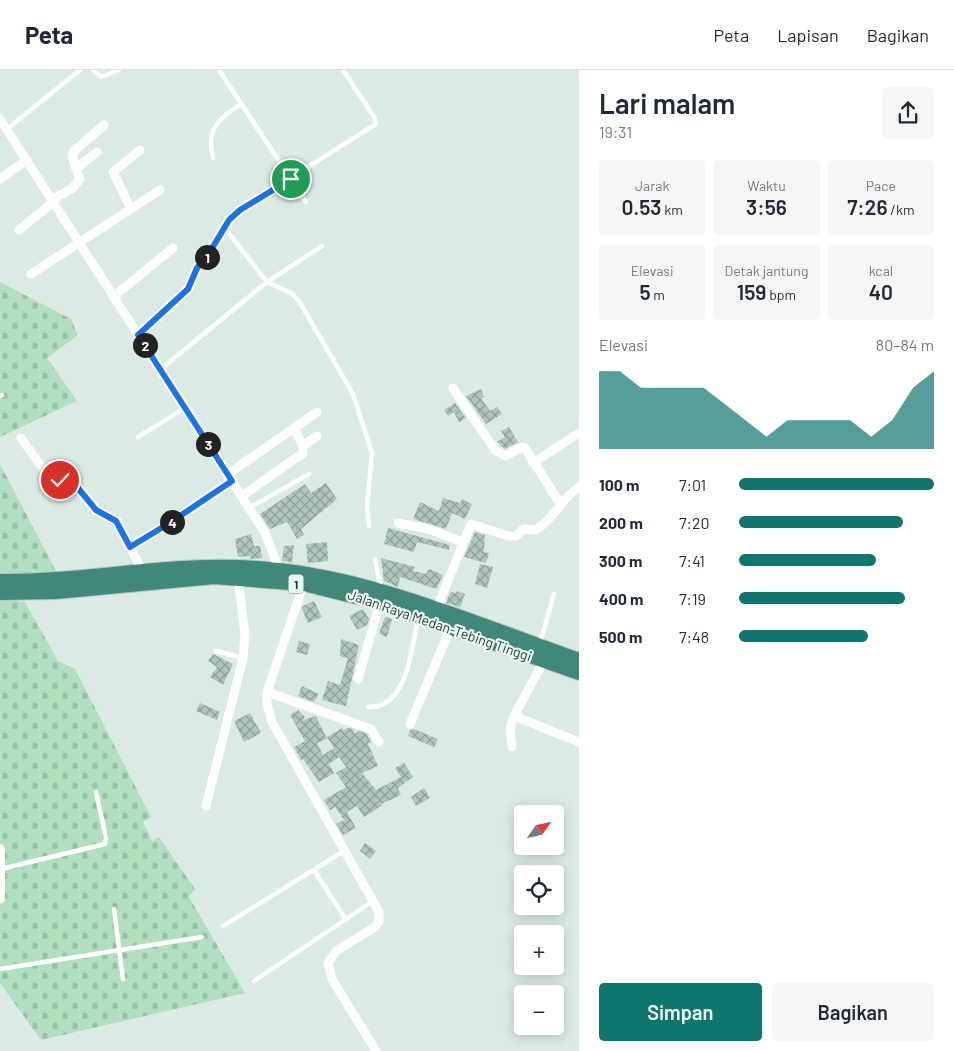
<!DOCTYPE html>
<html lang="id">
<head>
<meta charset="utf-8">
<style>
	body { margin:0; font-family:Barlow,sans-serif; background:#f6f6f7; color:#1f2937; height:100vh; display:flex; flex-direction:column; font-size:19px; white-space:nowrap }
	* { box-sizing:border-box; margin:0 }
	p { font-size:16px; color:#747a83 }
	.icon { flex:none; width:28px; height:28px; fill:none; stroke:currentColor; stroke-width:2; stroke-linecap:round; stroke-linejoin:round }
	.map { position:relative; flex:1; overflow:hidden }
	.details { display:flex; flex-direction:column; background:#fff; width:375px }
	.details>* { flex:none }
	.needle { width:32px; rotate:56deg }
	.fabs { position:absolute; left:514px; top:735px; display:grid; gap:10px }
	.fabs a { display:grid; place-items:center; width:50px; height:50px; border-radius:5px; background:#fff; box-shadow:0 2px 12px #0003; font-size:25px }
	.pin { position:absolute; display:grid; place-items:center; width:42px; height:42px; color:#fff; margin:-21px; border:2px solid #fff; border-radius:50%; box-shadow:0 1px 5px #0007 }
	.km { position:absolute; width:25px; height:25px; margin:-12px; border-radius:50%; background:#222; color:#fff; font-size:14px; line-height:25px; text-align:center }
	.round { display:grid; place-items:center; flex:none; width:52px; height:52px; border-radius:5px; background:#f6f6f7 }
	.overview { display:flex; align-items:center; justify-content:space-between; height:85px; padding:0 20px }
	h1 { font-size:28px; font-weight:600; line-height:38px }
	.metrics { display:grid; grid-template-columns:repeat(3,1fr); gap:8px; height:85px; padding:5px 20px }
	.metrics div { display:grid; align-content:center; border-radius:5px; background:#f6f6f7; text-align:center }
	.metrics b { font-size:21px; font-weight:600 }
	.metrics small { font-size:14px; font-weight:400 }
	.metrics p { font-size:14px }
	.chart { height:140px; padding:10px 20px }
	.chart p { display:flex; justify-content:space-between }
	.chart svg { width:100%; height:90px; margin-top:5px; fill:#0f766e; opacity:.7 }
	.primary-button { display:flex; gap:10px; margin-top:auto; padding:10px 20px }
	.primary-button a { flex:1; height:58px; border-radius:5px; background:#0f766e; color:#fff; font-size:20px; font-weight:600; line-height:58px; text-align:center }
	.primary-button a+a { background:#f6f6f7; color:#1f2937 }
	ul { padding:0 20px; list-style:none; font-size:16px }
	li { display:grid; grid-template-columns:80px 60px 1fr; align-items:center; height:38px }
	li i { height:12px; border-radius:6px; background:#0f766e }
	header { display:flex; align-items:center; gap:30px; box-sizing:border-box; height:70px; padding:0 25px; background:#fff; border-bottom:1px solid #e0e1e3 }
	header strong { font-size:24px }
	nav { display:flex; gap:28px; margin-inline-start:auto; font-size:18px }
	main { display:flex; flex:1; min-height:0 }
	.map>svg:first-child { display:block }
</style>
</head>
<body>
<header>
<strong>Peta</strong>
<nav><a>Peta</a><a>Lapisan</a><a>Bagikan</a></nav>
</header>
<main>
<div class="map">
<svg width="579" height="981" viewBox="0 0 579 981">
	<defs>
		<pattern id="cemetery-stones" width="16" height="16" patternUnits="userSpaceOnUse" patternTransform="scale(1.25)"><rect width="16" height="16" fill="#b1dfc0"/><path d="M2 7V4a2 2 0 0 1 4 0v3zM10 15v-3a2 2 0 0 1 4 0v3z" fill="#98c0a6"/></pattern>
		<pattern id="building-cross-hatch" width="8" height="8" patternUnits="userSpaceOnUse" patternTransform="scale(1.25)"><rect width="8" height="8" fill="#b1c5be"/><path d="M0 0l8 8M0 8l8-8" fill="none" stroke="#8fa19b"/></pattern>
	</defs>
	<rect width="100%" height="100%" fill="#dceae5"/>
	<path fill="url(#cemetery-stones)" d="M0,212l71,37 7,16 -31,23 30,43 -77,36z
		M0,394l56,107 -56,5z
		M0,529l25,3 33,59 17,8 76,148 -8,5 9,19 7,-4 36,52 -6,8 56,96 -204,47 -41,-57z"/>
	<path fill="url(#building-cross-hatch)" d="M481,319l3,8 -3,1 9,13 7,-4 5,7 -16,10 -20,-28z
		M455,333l11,15 -7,4 -5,-10 -6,4 -4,-6z
		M509,357l9,15 -13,7 -8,-7 8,-5 -4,-6z
		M326,413l11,16 -36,30 3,6 -7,4 -10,-17 -17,7 -10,-15 45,-30 6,9z
		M443,428l17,5 2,-4 10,5 -7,15 -13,-6 -6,16 -33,-10 7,-17 19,9z
		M388,458l62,17 -1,5 -32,-8 -3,10 -30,-8z
		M475,462l10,3 -1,17 5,1 -3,10 -22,-6z
		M251,464l3,12h6l2,12 -11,1 -1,-3 -12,1 -3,-18z
		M327,472l1,19 -20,2 -2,-19z
		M294,475l-2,17 -10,-1 2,-15z
		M381,488l34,9 -2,4 13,3 3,-5 14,6 -7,14 -36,-12 -2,10 -14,-6z
		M480,494l13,3 -6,21 -12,-4z
		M457,521l8,3 -5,13 -14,-4 4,-11 6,1z
		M314,531l8,16 -14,6 -6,-14 1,-3z
		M363,539l6,10 -2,6 -10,5 -8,-14z
		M385,547l7,2 -5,18 -8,-3z
		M341,569l18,6 -13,61 -24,-6 6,-19 12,4 8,-27 -8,-2z
		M299,571l11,3 -3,11 -11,-3z
		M213,584l20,10 -10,21 -13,-8 7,-10 -9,-6z
		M302,616l17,8 -5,8 -16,-6z
		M200,633l20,9 -3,8 -21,-9z
		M298,640l7,7 -2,3 13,-4 11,23 -10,4 6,12 11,-7 -7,-11 15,-9 1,2 5,-2 5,1 2,5 4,-3 8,3 4,8 -3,2 10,22 -16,7 14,17 25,-13 -6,-9 9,-5 9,14 -15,11 3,7 -20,9 2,1 -19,12 -7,-11 -10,6 9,16 -13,7 -7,-11 8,-4 -9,-13 -5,3 -6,-10 22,-13 -10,-14 10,-6 -7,-10 -10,7 5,9 -15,9 -16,-23 -2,1 -7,-13 11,-6 -15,-26z
		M250,643l11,20 -17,9 -10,-21z
		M414,659l24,10 -4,8 -26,-11 2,-6z
		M424,718l6,10 -14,8 -5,-9z
		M365,773l11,8 -6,8 -10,-8z"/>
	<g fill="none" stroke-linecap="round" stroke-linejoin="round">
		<g stroke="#bbc4c2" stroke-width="16">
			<path id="trunk" d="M0,511c78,1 156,-16 234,-14 120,2 233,54 345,93
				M0,523l56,-1 158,-15 90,7 76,19 199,70"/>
		</g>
		<path stroke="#fff" stroke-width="4.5" d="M93,0l8,7 18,-7
			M219,0l87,132
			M7,59l73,-59
			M213,88c-7,-30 5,-38 28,-54
			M224,157l43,55 55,-36
			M138,265l50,-46 9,-21 11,-13 21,-35 11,-10 136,-86 -2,-7 -31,-47
			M161,299l106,-87 24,11 8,8 54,93 19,59 -5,54 2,19
			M0,326l2,-1
			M138,367l47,-29
			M249,438l60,-34
			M375,489l6,30
			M540,573l14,-49
			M216,581l27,7
			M368,637c40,2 44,-61 50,-90
			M1,799l104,-25 1,-6 -10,-46
			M314,800l32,50
			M114,839l9,70
			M223,856l121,-75
			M0,899l202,-32
			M254,911l119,-80"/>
		<path stroke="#fff" stroke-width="9" d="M0,49l265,414 14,37
			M76,99l-3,-10v-7l31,-27
			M0,109l25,-18
			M51,130l22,-12 7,-9 -4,-10 21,-17
			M131,139l-18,-37 27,-22
			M19,160l33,-27
			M31,204l129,-84
			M113,227l60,-49
			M453,318l42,62 10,6 17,-9 3,1 36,57
			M21,368l27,38 10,4 11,-4 27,34 21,11 25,50
			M303,376l14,-10
			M533,393l46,-30
			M228,404l89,-62
			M242,426l61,-43v-7l-8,-16
			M398,453l31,6 33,13
			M129,477l39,-23 64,-43
			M305,510l-38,112v12l5,18 107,190v10l-4,5 -39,24 -8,12 4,16 44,72
			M436,540l35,-86 37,12h8l8,-7 12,1c18,-11 26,-32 43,-43
			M544,590l-30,56 65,26
			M358,609l22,-76
			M267,622l104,37 8,13
			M410,654l41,-97
			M512,677l-2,-18 4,-13
			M206,736l37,-148 2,-23 -7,-57"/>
		<path stroke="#fff" stroke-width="10" d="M0,779v50"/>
		<use href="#trunk" stroke="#40887a" stroke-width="14"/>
	</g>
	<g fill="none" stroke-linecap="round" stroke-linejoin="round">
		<g stroke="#fff" stroke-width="10">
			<path id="route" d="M60,410l8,-4 28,34 20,11 14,26 38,-23 64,-43 -94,-146 50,-46 9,-21 11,-13 21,-35 11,-10 51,-31"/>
		</g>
		<use href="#route" stroke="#1a73e8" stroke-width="6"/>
	</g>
	<g text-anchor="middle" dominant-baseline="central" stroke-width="4.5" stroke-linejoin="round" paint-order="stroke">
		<rect fill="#ecf7f2" stroke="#5a736d" stroke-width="1" x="288.5" y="504.5" width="15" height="19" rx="4"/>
		<g font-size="12" font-weight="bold" fill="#1c3b34">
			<text x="296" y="514">1</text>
		</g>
		<g font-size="14" fill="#1c3b34" stroke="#ecf7f2">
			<text transform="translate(440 555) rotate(19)">Jalan Raya Medan-Tebing Tinggi</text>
		</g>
	</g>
</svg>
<div class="fabs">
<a><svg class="needle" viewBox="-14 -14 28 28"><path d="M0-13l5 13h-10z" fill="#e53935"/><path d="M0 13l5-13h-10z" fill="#747a83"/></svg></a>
<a><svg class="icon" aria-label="locate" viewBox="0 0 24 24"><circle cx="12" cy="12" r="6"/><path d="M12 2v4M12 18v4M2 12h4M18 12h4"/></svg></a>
<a>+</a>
<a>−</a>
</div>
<div class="pin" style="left:291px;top:109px;background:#1e9e55"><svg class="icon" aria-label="arrive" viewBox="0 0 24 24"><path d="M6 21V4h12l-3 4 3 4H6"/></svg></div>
<div class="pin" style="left:60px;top:410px;background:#d93025"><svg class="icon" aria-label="check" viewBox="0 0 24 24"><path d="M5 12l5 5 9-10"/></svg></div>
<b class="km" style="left:207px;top:187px">1</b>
<b class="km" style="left:145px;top:275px">2</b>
<b class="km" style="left:208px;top:374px">3</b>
<b class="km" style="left:172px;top:452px">4</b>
</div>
<section class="details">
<div class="overview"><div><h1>Lari malam</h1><p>19:31</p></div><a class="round"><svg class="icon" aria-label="share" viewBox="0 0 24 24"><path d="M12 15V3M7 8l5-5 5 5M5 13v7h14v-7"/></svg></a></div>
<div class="metrics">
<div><p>Jarak</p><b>0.53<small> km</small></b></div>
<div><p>Waktu</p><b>3:56</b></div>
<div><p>Pace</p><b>7:26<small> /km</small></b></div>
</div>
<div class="metrics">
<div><p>Elevasi</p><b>5<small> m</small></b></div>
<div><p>Detak jantung</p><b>159<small> bpm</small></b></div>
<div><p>kcal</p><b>40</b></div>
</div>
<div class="chart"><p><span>Elevasi</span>80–84 m</p>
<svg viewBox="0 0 160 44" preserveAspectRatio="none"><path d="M0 44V6L10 6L20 14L30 14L40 14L50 14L60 22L70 30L80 38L90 30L100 30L110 30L120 30L130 38L140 30L150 14L160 6V44z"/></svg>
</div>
<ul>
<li><b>100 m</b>7:01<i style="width:100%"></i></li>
<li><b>200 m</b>7:20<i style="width:84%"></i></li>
<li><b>300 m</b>7:41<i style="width:70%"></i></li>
<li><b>400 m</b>7:19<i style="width:85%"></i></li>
<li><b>500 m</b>7:48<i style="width:66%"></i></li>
</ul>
<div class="primary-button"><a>Simpan</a><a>Bagikan</a></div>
</section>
</main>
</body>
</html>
